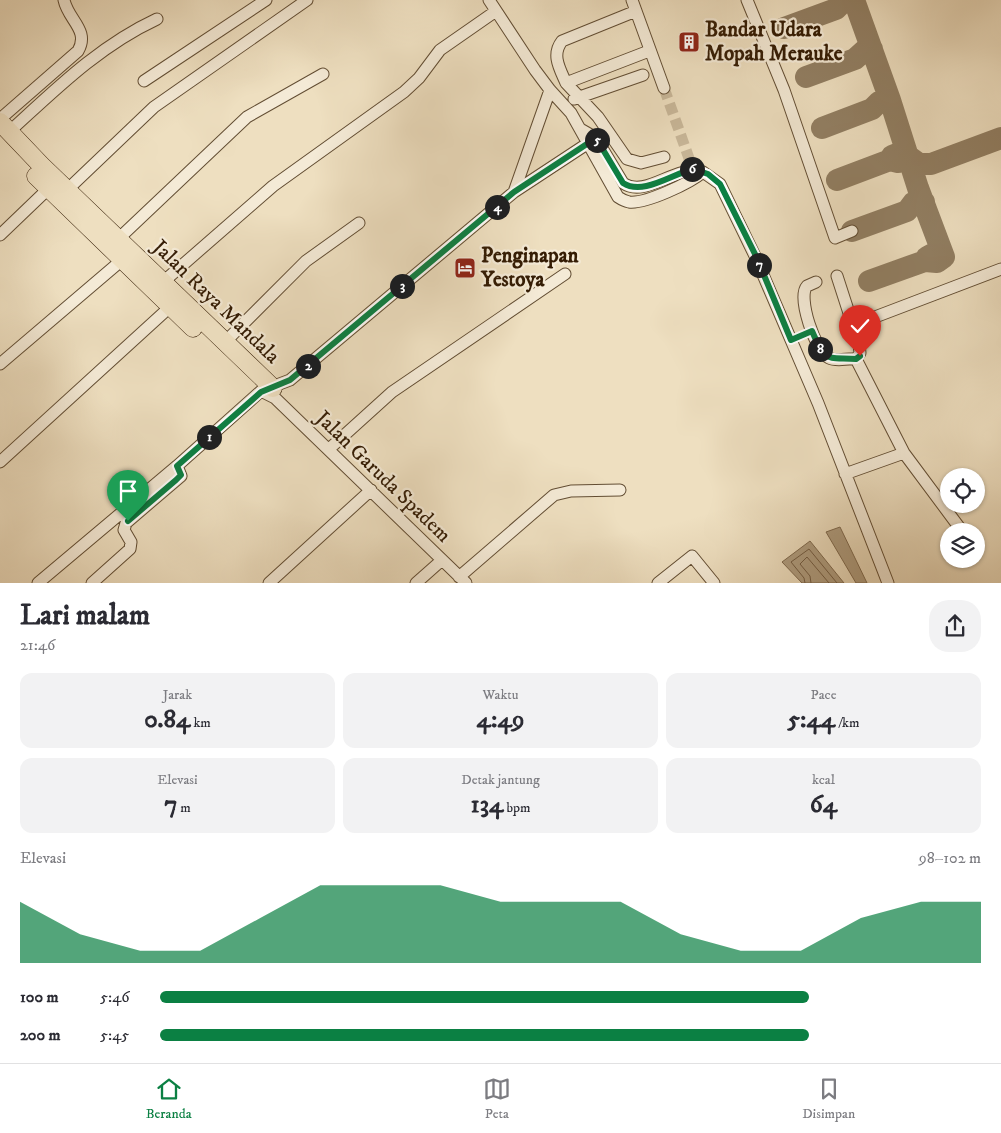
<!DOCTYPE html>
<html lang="id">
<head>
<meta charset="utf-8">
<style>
	body { margin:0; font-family:"IM FELL DW Pica",serif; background:#f2f2f3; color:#2b2b33; height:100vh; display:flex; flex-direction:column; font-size:19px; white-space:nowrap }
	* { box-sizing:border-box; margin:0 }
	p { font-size:16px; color:#7c7c81 }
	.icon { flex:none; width:28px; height:28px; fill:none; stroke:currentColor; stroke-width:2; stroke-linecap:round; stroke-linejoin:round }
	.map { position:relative; height:583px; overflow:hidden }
	.sheet { display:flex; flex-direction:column; background:#fff; flex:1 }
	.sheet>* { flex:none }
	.tools { position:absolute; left:940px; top:468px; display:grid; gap:10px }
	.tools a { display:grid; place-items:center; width:45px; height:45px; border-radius:50%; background:#fff; box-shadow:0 1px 4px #0004; font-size:25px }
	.pin { position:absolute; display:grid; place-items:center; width:42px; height:42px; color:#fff; margin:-51px -21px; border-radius:50% 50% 50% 0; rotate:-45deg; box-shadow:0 0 5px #0007 }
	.pin .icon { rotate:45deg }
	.km { position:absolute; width:25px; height:25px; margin:-12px; border-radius:50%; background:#222; color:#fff; font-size:14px; line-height:25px; text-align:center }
	.round { display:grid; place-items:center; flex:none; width:52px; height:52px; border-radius:20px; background:#f2f2f3 }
	.head { display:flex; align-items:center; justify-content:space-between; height:85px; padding:0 20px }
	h1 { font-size:28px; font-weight:700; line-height:38px }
	.stats { display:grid; grid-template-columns:repeat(3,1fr); gap:8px; height:85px; padding:5px 20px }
	.stats div { display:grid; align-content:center; border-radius:12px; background:#f2f2f3; text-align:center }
	.stats b { font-size:25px; font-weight:700 }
	.stats small { font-size:14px; font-weight:400 }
	.stats p { font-size:14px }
	.chart { height:140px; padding:10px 20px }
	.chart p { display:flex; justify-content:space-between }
	.chart svg { width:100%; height:90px; margin-top:5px; fill:#0b8043; opacity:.7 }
	ul { padding:0 20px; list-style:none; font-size:16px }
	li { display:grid; grid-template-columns:80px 60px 1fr; align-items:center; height:38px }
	li i { height:12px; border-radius:6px; background:#0b8043 }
	.menu { display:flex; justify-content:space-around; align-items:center; height:70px; border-top:1px solid #e1e1e2; background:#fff; font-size:14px; color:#7c7c81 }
	.menu a { display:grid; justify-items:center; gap:2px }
	.menu .selected { color:#0b8043 }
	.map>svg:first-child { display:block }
</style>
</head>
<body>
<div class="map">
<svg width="1001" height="583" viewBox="0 0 1001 583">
	<rect width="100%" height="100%" fill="#eedfc0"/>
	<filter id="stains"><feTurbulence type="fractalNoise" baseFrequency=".004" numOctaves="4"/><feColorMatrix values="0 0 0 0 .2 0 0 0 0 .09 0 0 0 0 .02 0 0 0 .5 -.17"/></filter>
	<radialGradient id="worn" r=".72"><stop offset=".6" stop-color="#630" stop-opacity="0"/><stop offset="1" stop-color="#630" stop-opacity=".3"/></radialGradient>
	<path fill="#af9d80" stroke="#7e694e" d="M840,527l27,56h-11l-30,-51z
		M810,541l34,42h-42l-20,-21z"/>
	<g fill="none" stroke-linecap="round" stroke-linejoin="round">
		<path stroke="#725c42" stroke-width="1" d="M805,583l-1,-5 -13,-16 18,-13 28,34
			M811,583l-1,-7 -10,-12 7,-7 22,26"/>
		<path stroke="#917e62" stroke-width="22" d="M854,0l36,100 28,88 26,69 -7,5 -12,-1
			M784,28l52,-19 9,-9
			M806,77l49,-18 10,-9 7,-1
			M822,128l50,-19 7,-7 11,-2
			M890,160l8,2 10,-6 11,8h12l70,-26
			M837,180l53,-20 2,-4 10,-4
			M852,231l55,-20 6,-8 11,-1
			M869,281l56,-20 2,-4 9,-5"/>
		<path stroke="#c9b89a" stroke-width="11" stroke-dasharray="11 5.5" stroke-linecap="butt" d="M664,88l27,76"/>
		<g stroke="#624d33" stroke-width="13">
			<path id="minor" d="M489,0l46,70 15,20 21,23 47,84c3,2 6,4 11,5 17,2 61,-19 74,-30 -28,-8 -57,27 -80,11l-27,-45 -14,-8
				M632,0l32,88
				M747,0l37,90 51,148 17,-7
				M649,51l-83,32 32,34 29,42 14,4 23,-6
				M144,81l122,-81
				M566,83c-6,-14 -15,-28 -4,-42l74,-30
				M574,99l69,-24
				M0,119l78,-68c12,-21 -10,-31 -14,-51
				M9,132c47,-43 90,-86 148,-113
				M703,172l17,12 35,72 63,147 70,180
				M67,190l87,-83 153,-107
				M514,192l36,-102
				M0,235l48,-46
				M114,243l133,-126 76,-43
				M837,276l22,68 1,9 -4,6
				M163,282l110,-96 131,-94 15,-14 21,-28 56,-39
				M816,282l-9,4c-10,11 8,65 22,72 8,4 18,0 27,1l48,94 58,78
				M854,325l147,-56
				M225,342l81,-81 53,-38
				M0,364l122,-104
				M261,391l14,7 191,185
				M329,449l63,-57 173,-118
				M0,462l171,-156
				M845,474l59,-21
				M459,577l95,-82 17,-4 49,-1
				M38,583l139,-117 84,-75 29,-11 224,-188 82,-54
				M92,583l38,-34 1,-7 -7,-12 2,-7 55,-47 -4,-10
				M269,583l102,-93
				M416,583l26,-23
				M658,583l34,-27 22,27"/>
		</g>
		<g stroke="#341c04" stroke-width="19">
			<path id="highway" d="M0,122l41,43 232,223
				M36,176l157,152"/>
		</g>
		<use href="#minor" stroke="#f4ead6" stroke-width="11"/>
		<use href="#highway" stroke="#eedfc0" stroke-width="18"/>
	</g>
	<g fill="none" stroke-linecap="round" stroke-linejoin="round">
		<g stroke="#fff" stroke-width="10">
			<path id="route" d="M128,521l48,-41 5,-5 -4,-9 84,-74 29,-12 224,-188 82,-54 27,45c20,13 49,-9 70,-14l15,5 12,10 36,72 35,84 21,-9c14,32 12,26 44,28l4,-3"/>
		</g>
		<use href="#route" stroke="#0b8043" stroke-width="6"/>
	</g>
	<defs>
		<g id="building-square" transform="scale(1.125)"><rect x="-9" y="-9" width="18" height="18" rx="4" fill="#8f2418" stroke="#f4ead6"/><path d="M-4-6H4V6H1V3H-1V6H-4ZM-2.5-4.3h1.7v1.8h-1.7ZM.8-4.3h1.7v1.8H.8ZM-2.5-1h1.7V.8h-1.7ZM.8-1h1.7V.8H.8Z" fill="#fff"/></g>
		<g id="hotel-square" transform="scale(1.125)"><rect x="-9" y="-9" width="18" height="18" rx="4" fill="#8f2418" stroke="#f4ead6"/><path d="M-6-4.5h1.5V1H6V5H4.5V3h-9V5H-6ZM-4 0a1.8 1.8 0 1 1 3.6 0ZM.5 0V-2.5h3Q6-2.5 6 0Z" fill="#fff"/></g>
	</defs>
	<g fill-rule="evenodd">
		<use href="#building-square" x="689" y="42"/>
		<use href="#hotel-square" x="465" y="268"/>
	</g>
	<g text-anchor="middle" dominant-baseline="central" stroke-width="4.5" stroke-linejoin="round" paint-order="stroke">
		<g font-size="21" font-weight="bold" fill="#341c04" stroke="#f4ead6" text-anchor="start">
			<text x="705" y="30">Bandar Udara<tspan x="705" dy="24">Mopah Merauke</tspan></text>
			<text x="481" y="256">Penginapan<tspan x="481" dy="24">Yestoya</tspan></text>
		</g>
		<g font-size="21" fill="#341c04" stroke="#f4ead6">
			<text transform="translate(216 302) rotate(44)">Jalan Raya Mandala</text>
			<text transform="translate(383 477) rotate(44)">Jalan Garuda Spadem</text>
		</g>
	</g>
	<rect width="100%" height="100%" filter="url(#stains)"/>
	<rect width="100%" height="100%" fill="url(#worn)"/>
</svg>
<div class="tools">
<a><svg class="icon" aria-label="locate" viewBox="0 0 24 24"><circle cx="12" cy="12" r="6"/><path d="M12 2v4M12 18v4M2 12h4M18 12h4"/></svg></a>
<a><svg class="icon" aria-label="layers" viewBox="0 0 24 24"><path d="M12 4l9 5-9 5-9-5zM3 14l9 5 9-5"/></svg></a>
</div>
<div class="pin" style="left:128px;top:521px;background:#1e9e55"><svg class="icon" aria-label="arrive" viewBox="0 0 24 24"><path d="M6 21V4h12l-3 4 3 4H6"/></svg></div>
<div class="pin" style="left:860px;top:356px;background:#d93025"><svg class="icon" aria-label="check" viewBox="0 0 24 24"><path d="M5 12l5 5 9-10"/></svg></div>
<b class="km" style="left:209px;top:437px">1</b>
<b class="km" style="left:308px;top:366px">2</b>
<b class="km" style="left:402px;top:286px">3</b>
<b class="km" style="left:497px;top:207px">4</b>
<b class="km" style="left:597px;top:140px">5</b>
<b class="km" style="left:692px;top:169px">6</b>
<b class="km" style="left:759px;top:265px">7</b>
<b class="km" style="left:820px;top:349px">8</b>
</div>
<section class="sheet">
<div class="head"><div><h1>Lari malam</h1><p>21:46</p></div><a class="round"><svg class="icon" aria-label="share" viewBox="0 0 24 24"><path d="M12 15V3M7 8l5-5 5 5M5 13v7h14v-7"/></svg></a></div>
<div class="stats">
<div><p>Jarak</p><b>0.84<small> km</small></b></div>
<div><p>Waktu</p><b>4:49</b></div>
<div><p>Pace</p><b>5:44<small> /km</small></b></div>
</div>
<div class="stats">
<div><p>Elevasi</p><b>7<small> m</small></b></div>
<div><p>Detak jantung</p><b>134<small> bpm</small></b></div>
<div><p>kcal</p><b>64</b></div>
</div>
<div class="chart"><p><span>Elevasi</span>98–102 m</p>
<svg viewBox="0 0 160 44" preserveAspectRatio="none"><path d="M0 44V14L10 30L20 38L30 38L40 22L50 6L60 6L70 6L80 14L90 14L100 14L110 30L120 38L130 38L140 22L150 14L160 14V44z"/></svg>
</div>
<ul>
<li><b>100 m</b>5:46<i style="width:79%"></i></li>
<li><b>200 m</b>5:45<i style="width:79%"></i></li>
</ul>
</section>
<nav class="menu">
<a class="selected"><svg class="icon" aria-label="home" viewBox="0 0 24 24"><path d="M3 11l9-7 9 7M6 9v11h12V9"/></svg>Beranda</a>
<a><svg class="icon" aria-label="map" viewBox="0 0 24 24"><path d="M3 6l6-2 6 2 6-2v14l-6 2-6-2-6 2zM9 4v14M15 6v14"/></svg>Peta</a>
<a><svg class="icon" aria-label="saved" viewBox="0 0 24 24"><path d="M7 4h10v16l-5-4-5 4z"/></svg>Disimpan</a>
</nav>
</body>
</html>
